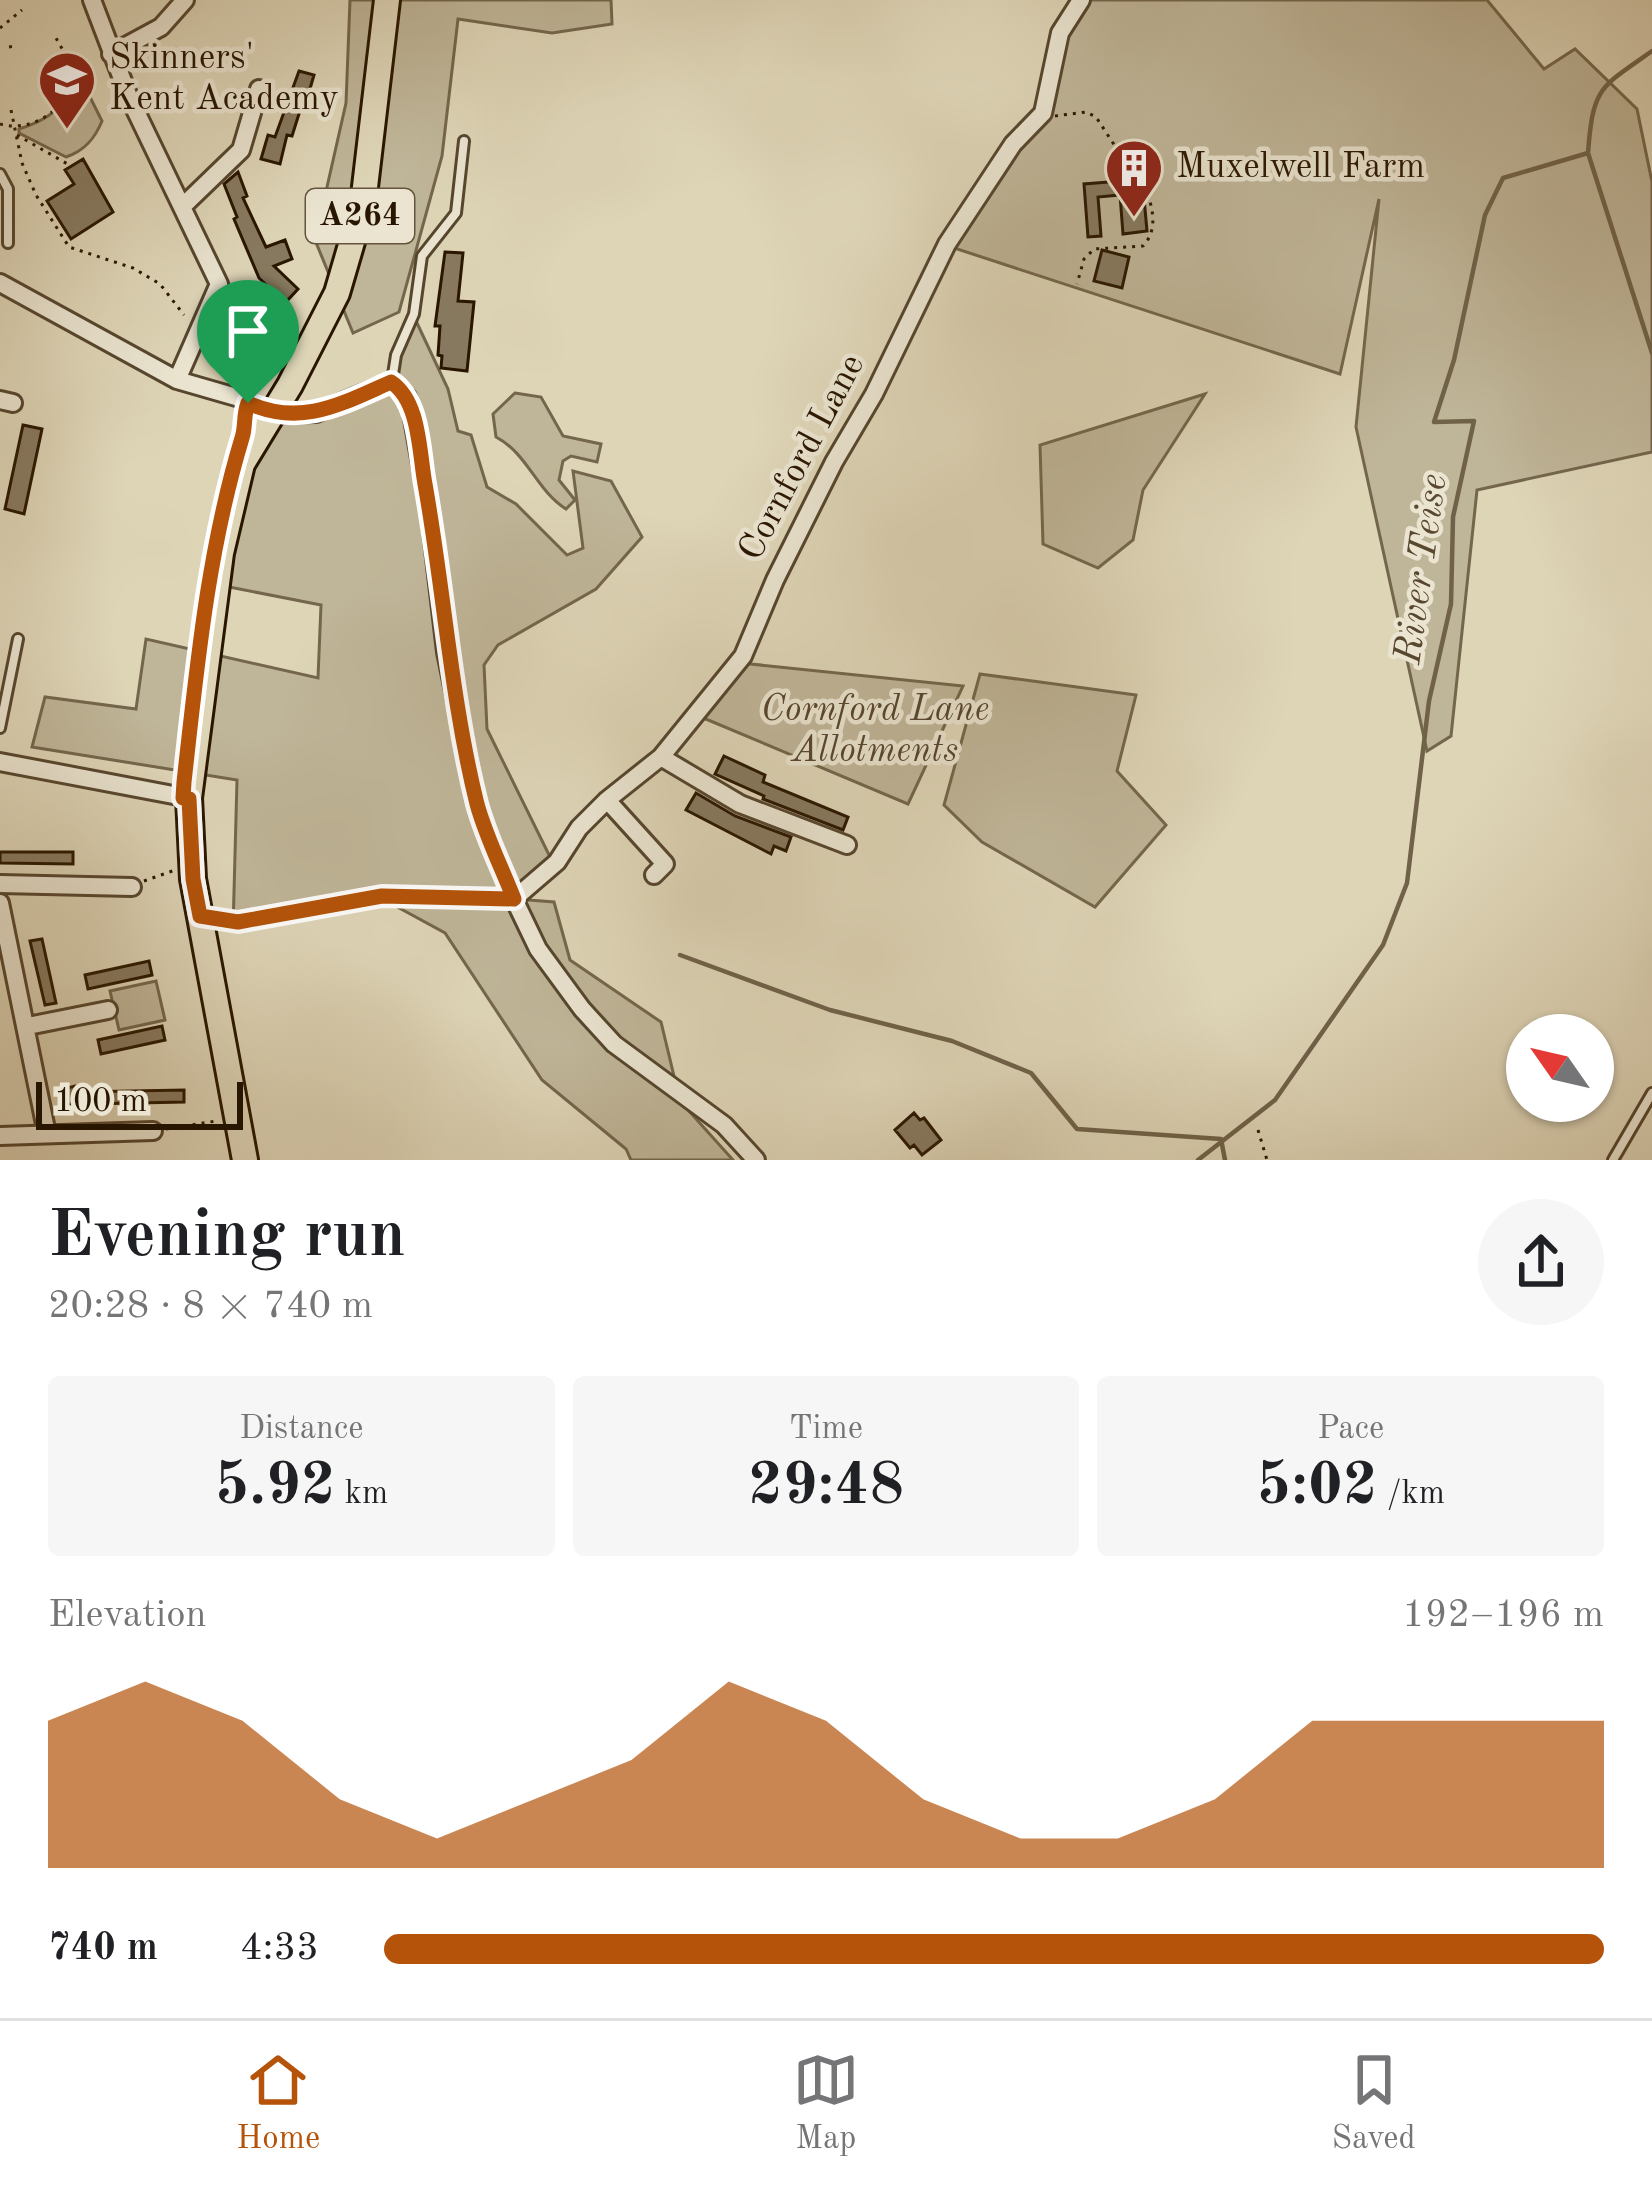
<!DOCTYPE html>
<html lang="en">
<head>
<meta charset="utf-8">
<style>
	body { margin:0; font-family:"Old Standard TT",serif; background:#f6f6f6; color:#202124; height:100vh; display:flex; flex-direction:column; font-size:45px; white-space:nowrap }
	* { box-sizing:border-box; margin:0 }
	p { font-size:39px; color:#757577 }
	.icon { flex:none; width:66px; height:66px; fill:none; stroke:currentColor; stroke-width:2; stroke-linecap:round; stroke-linejoin:round }
	.map { position:relative; height:1160px; overflow:hidden }
	.drawer { display:flex; flex-direction:column; background:#fff; flex:1 }
	.drawer>* { flex:none }
	.needle { width:78px; rotate:304deg }
	.buttons { position:absolute; left:1506px; top:1014px; display:grid; gap:24px }
	.buttons a { display:grid; place-items:center; width:108px; height:108px; border-radius:50%; background:#fff; box-shadow:0 3px 9px #0004; font-size:60px }
	.scale { position:absolute; left:36px; bottom:30px; width:207px; box-sizing:border-box; padding-left:12px; border:6px solid #291600; border-top:0; font-size:33px; line-height:42px; white-space:nowrap; color:#291600; -webkit-text-stroke:9px #eae4d0; paint-order:stroke }
	.pin { position:absolute; display:grid; place-items:center; width:102px; height:102px; color:#fff; margin:-123px -51px; border-radius:50% 50% 50% 0; rotate:-45deg; box-shadow:0 0 12px #0007 }
	.pin .icon { rotate:45deg }
	.round { display:grid; place-items:center; flex:none; width:126px; height:126px; border-radius:63px; background:#f6f6f6 }
	.summary { display:flex; align-items:center; justify-content:space-between; height:204px; padding:0 48px }
	h1 { font-size:66px; font-weight:800; line-height:90px }
	.stats { display:grid; grid-template-columns:repeat(3,1fr); gap:18px; height:204px; padding:12px 48px }
	.stats div { display:grid; align-content:center; border-radius:12px; background:#f6f6f6; text-align:center }
	.stats b { font-size:60px; font-weight:800 }
	.stats small { font-size:33px; font-weight:400 }
	.stats p { font-size:33px }
	.chart { height:336px; padding:24px 48px }
	.chart p { display:flex; justify-content:space-between }
	.chart svg { width:100%; height:216px; margin-top:12px; fill:#b45309; opacity:.7 }
	ul { padding:0 48px; list-style:none; font-size:39px }
	li { display:grid; grid-template-columns:192px 144px 1fr; align-items:center; height:90px }
	li i { height:30px; border-radius:15px; background:#b45309 }
	.tab-bar { display:flex; justify-content:space-around; align-items:center; height:168px; border-top:3px solid #e0e0e0; background:#fff; font-size:33px; color:#757577 }
	.tab-bar a { display:grid; justify-items:center; gap:6px }
	.tab-bar .active { color:#b45309 }
	.map>svg:first-child { display:block }
</style>
</head>
<body>
<div class="map">
<svg width="1652" height="1160" viewBox="0 0 1652 1160">
	<rect width="100%" height="100%" fill="#ded5b7"/>
	<filter id="stains"><feTurbulence type="fractalNoise" baseFrequency=".00167" numOctaves="4"/><feColorMatrix values="0 0 0 0 .2 0 0 0 0 .09 0 0 0 0 .02 0 0 0 .5 -.17"/></filter>
	<radialGradient id="worn" r=".72"><stop offset=".6" stop-color="#630" stop-opacity="0"/><stop offset="1" stop-color="#630" stop-opacity=".3"/></radialGradient>
	<path fill="#bfb598" stroke="#74664c" stroke-width="3" d="M350,0h261l1,24 -60,9 -94,-14 -16,137 -43,156 -46,21 -38,-93 31,-137z
		M1081,0h406l57,69 31,-20 62,60 15,73v270l-175,38 -26,246 -24,15 -71,-324 23,-228 -39,175 -392,-128 95,-133z
		M73,63l29,58c-7,17 -17,30 -36,36l-47,-24v-4c35,-11 54,-27 54,-66z
		M417,323l31,66 10,42 13,4 16,52 29,17 51,51 16,-7 -10,-77 38,10 31,56 -46,52 -98,56 -14,20 3,64 67,136 -38,34 38,3 16,58 91,62 19,79 53,59h-102l-5,-11 -84,-69 -97,-147 -55,-30 -157,27 4,-150 -205,-33 13,-50 91,12 10,-70 172,39 3,-73 -102,-20 18,-89 32,-71 126,-41 11,-51z
		M515,393l26,4 22,39 38,8 -4,18 -26,-6 -8,5 -4,19 16,20 -9,9c-30,-19 -38,-55 -70,-72l-3,-23z
		M1205,394l-62,96 -10,50 -35,28 -55,-24 -3,-99z
		M741,663l222,23 -55,118 -207,-87z
		M980,674l156,21 -19,76 49,54 -71,82 -113,-65 -38,-37z
		M156,981l9,39 -46,10 -9,-39z"/>
	<g fill="none" stroke-linecap="round" stroke-linejoin="round">
		<path stroke="#706249" stroke-width="4.5" d="M1652,51c-52,37 -59,35 -64,102l64,200
			M680,955l150,55 122,31 79,32 46,56 144,10
			M1221,1139l4,21
			M1198,1160l77,-60 108,-155 24,-62 22,-182 22,-97 2,-87 21,-96 -40,1 20,-62 31,-145 18,-37 85,-25"/>
	</g>
	<path fill="#87795f" stroke="#291600" stroke-width="3" d="M299,71l15,4 -7,24 -3,-1 -12,38 -5,-1 -7,29 -19,-5 7,-24 7,2z
		M83,159l30,53 -42,27 -24,-38 27,-17 -9,-14z
		M238,172l9,24 -4,2 23,49 19,-7 7,19 -18,7 24,23 -13,14 -26,-25 -25,-59 3,-2 -13,-33z
		M1134,180l1,19 9,-1 3,33 -24,3 -3,-39 -22,2 3,39 -13,1 -4,-53z
		M1102,250l27,7 -7,31 -28,-7z
		M445,252l18,1 -5,48 16,1 -7,69 -26,-3 1,-12 -4,-1 2,-29h-5z
		M23,425l19,4 -18,85 -19,-5z
		M724,756l41,19 -2,7 85,35 -5,13 -80,-31 1,-3 -49,-22z
		M696,793l39,23 56,21 -5,14 -12,-5 -3,8 -85,-44z
		M0,852h73v12l-73,-1z
		M42,939l14,64 -11,2 -15,-64z
		M149,961l3,14 -64,14 -3,-14z
		M162,1026l3,14 -64,14 -3,-14z
		M75,1086l1,6 108,-2v12l-97,2v-4l-20,5 -4,-16z
		M914,1113l6,7 4,-2 17,22 -19,15 -8,-10 -4,3 -15,-18z"/>
	<g fill="none" stroke-linecap="round" stroke-linejoin="round">
		<g stroke="#56462e" stroke-width="14">
			<path id="lane" d="M0,174l8,15v54
				M221,291l29,83
				M392,381l4,-26 18,-41 8,-58 34,-43 8,-72
				M0,728l18,-89
				M1613,1160l39,-67"/>
		</g>
		<g stroke="#56462e" stroke-width="22">
			<path id="street" d="M92,0l37,97 90,187 -42,96
				M111,54l50,-27 24,-27
				M183,206l58,-56 18,-61
				M0,283l177,97 66,19 30,15 43,-1 75,-31 16,15 5,16 18,102 16,137 32,157 36,90 24,50 44,60 32,35 110,81 32,35
				M0,400l13,3
				M661,757l79,47 107,41
				M0,762l189,36
				M607,800l58,64 -11,11
				M0,884l132,3
				M514,899l43,-37 22,-34 28,-28 54,-43 82,-101 32,-76 59,-118 40,-68 73,-150 66,-100 30,-31 17,-80 21,-33
				M0,903l47,231
				M28,1026l80,-16
				M0,1136l153,-5"/>
		</g>
		<g stroke="#291600" stroke-width="30">
			<path id="primary" d="M245,1160l-52,-281 -4,-81 32,-245 21,-89 48,-79 47,-92 26,-89 24,-204"/>
		</g>
		<path stroke="#291600" stroke-width="3" stroke-dasharray="3 6" stroke-linecap="butt" d="M0,28l22,-18
			M9,47l7,-1
			M11,110l11,53 14,32 33,52 64,21 27,16 24,31
			M1055,116l31,-4 10,5 53,81c5,17 7,34 -6,48l-49,3 -10,10 -7,25
			M0,124c32,9 69,-14 71,-50 0,-12 -9,-25 -15,-36
			M17,135l54,31
			M144,881l31,-11
			M219,919l20,4 143,-27 112,3
			M166,1129l50,-8
			M1258,1130l9,30"/>
		<use href="#lane" stroke="#eae4d0" stroke-width="8"/>
		<use href="#street" stroke="#eae4d0" stroke-width="16"/>
		<use href="#primary" stroke="#ded5b7" stroke-width="24"/>
	</g>
	<g fill="none" stroke-linecap="round" stroke-linejoin="round">
		<g stroke="#fff" stroke-width="24">
			<path id="route" d="M391,382c29,19 28,70 34,102 19,107 26,215 52,320 9,33 25,64 37,95l-132,-3 -144,26 -38,-6 -7,-37 -4,-80 -6,-1 1,-16c13,-116 24,-232 58,-344 4,-12 1,-22 6,-35 54,24 93,1 143,-21z"/>
		</g>
		<use href="#route" stroke="#b45309" stroke-width="15"/>
	</g>
	<defs>
		<g id="school-pin" transform="scale(3)"><path d="M0 17L-7.5 6A9.5 9.5 0 1 1 7.5 6Z" fill="#8f2418" stroke="#eae4d0"/><path d="M0-5L7-2L0 1L-7-2ZM-4 1L0 2.5L4 1V4Q0 6-4 4Z" fill="#fff"/></g>
		<g id="building-pin" transform="scale(3)"><path d="M0 17L-7.5 6A9.5 9.5 0 1 1 7.5 6Z" fill="#8f2418" stroke="#eae4d0"/><path d="M-4-6H4V6H1V3H-1V6H-4ZM-2.5-4.3h1.7v1.8h-1.7ZM.8-4.3h1.7v1.8H.8ZM-2.5-1h1.7V.8h-1.7ZM.8-1h1.7V.8H.8Z" fill="#fff"/></g>
	</defs>
	<g fill-rule="evenodd">
		<use href="#school-pin" x="67" y="80"/>
		<use href="#building-pin" x="1134" y="168"/>
	</g>
	<g text-anchor="middle" dominant-baseline="central" stroke-width="9" stroke-linejoin="round" paint-order="stroke">
		<rect fill="#eae4d0" stroke="#63543e" stroke-width="3" x="306" y="189" width="108" height="54" rx="9"/>
		<g font-size="33" font-weight="bold" fill="#291600">
			<text x="360" y="216">A264</text>
		</g>
		<g font-size="36" fill="#291600" stroke="#eae4d0" text-anchor="start">
			<text x="109" y="59">Skinners'<tspan x="109" dy="41">Kent Academy</tspan></text>
			<text x="1176" y="168">Muxelwell Farm</text>
		</g>
		<g font-size="36" fill="#291600" stroke="#eae4d0">
			<text transform="translate(803 458) rotate(-62)">Cornford Lane</text>
		</g>
		<g font-size="36" font-style="italic" fill="#56462e" stroke="#eae4d0">
			<text x="875" y="711">Cornford Lane<tspan x="875" dy="41">Allotments</tspan></text>
		</g>
		<g font-size="39" font-style="italic" fill="#594830" stroke="#eae4d0">
			<text transform="translate(1422 569) rotate(-82)">River Teise</text>
		</g>
	</g>
	<rect width="100%" height="100%" filter="url(#stains)"/>
	<rect width="100%" height="100%" fill="url(#worn)"/>
</svg>
<div class="buttons">
<a><svg class="needle" viewBox="-14 -14 28 28"><path d="M0-13l5 13h-10z" fill="#e53935"/><path d="M0 13l5-13h-10z" fill="#757577"/></svg></a>
</div>
<div class="scale">100 m</div>
<div class="pin" style="left:248px;top:403px;background:#1e9e55"><svg class="icon" aria-label="arrive" viewBox="0 0 24 24"><path d="M6 21V4h12l-3 4 3 4H6"/></svg></div>
</div>
<section class="drawer">
<div class="summary"><div><h1>Evening run</h1><p>20:28 · 8 × 740 m</p></div><a class="round"><svg class="icon" aria-label="share" viewBox="0 0 24 24"><path d="M12 15V3M7 8l5-5 5 5M5 13v7h14v-7"/></svg></a></div>
<div class="stats">
<div><p>Distance</p><b>5.92<small> km</small></b></div>
<div><p>Time</p><b>29:48</b></div>
<div><p>Pace</p><b>5:02<small> /km</small></b></div>
</div>
<div class="chart"><p><span>Elevation</span>192–196 m</p>
<svg viewBox="0 0 160 44" preserveAspectRatio="none"><path d="M0 44V14L10 6L20 14L30 30L40 38L50 30L60 22L70 6L80 14L90 30L100 38L110 38L120 30L130 14L140 14L150 14L160 14V44z"/></svg>
</div>
<ul>
<li><b>740 m</b>4:33<i style="width:100%"></i></li>
</ul>
</section>
<nav class="tab-bar">
<a class="active"><svg class="icon" aria-label="home" viewBox="0 0 24 24"><path d="M3 11l9-7 9 7M6 9v11h12V9"/></svg>Home</a>
<a><svg class="icon" aria-label="map" viewBox="0 0 24 24"><path d="M3 6l6-2 6 2 6-2v14l-6 2-6-2-6 2zM9 4v14M15 6v14"/></svg>Map</a>
<a><svg class="icon" aria-label="saved" viewBox="0 0 24 24"><path d="M7 4h10v16l-5-4-5 4z"/></svg>Saved</a>
</nav>
</body>
</html>
